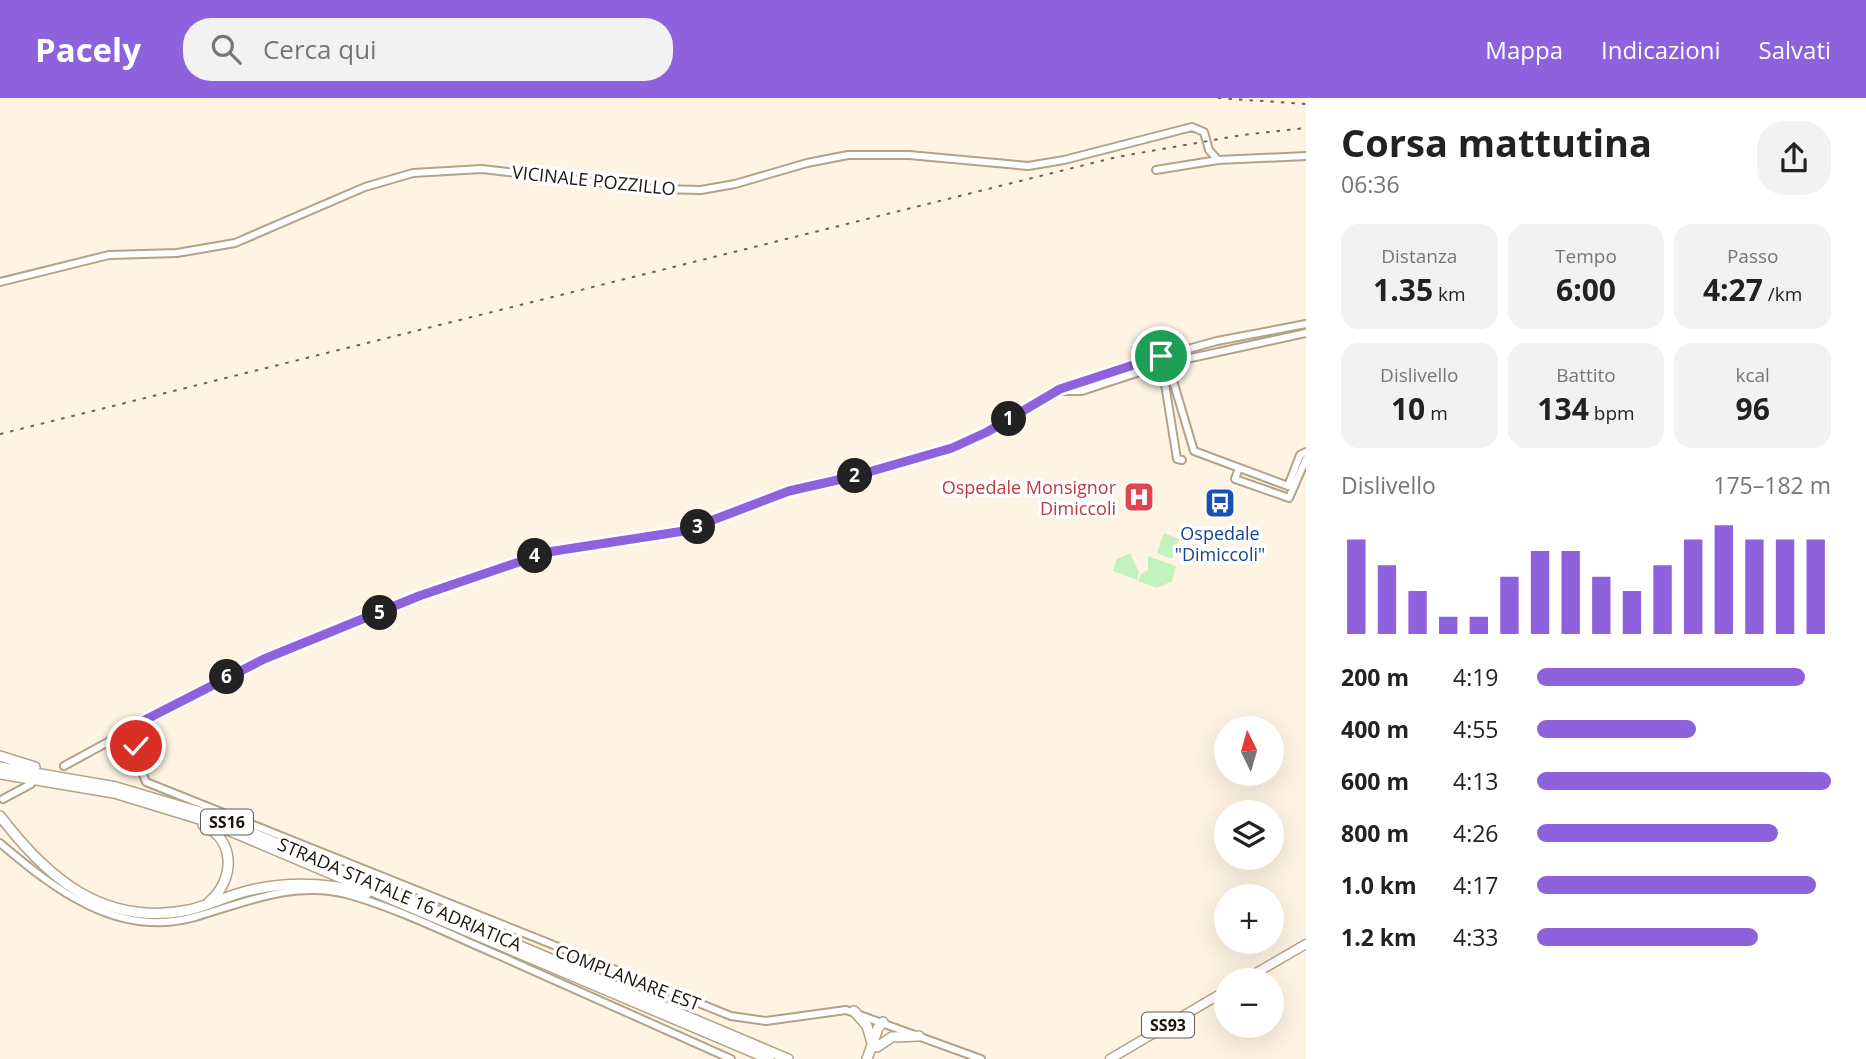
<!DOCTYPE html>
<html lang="it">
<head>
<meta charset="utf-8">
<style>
	body { margin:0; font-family:"Open Sans",sans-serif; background:#f2f2f2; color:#222; height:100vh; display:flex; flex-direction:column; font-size:26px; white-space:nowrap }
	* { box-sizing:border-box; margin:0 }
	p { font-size:23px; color:#767676 }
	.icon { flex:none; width:38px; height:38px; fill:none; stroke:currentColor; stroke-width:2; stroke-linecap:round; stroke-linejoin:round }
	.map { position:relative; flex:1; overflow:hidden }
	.sheet { display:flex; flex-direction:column; background:#fff; width:560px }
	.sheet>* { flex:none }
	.needle { width:46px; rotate:355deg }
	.buttons { position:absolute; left:1214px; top:618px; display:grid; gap:14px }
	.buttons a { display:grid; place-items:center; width:70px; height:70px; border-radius:50%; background:#fff; box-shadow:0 7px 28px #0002; font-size:35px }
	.pin { position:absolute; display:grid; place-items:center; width:60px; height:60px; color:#fff; margin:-30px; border:4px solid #fff; border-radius:50%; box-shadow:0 2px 7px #0007 }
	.km { position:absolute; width:35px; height:35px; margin:-18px; border-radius:50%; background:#222; color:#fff; font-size:19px; line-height:35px; text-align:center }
	.round { display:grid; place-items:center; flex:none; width:74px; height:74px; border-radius:28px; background:#f2f2f2 }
	.summary { display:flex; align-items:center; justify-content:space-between; height:119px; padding:0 35px }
	h1 { font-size:38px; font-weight:700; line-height:52px }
	.figures { display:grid; grid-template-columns:repeat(3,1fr); gap:10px; height:119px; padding:7px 35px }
	.figures div { display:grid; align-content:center; border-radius:18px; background:#f2f2f2; text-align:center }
	.figures b { font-size:30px; font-weight:700 }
	.figures small { font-size:19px; font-weight:400 }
	.figures p { font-size:19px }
	.chart { height:196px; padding:14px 35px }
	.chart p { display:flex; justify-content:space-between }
	.chart svg { width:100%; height:126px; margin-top:7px; stroke:#8e62dc; stroke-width:6 }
	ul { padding:0 35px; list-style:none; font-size:23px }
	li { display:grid; grid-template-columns:112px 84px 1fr; align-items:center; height:52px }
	li i { height:18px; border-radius:9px; background:#8e62dc }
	header { display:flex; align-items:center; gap:42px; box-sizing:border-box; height:98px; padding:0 35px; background:#8e62dc; color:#fff }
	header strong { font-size:33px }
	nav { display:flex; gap:38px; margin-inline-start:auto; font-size:24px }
	.search { width:490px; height:63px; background:#f2f2f2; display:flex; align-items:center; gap:18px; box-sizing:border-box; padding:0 24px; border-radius:28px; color:#767676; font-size:26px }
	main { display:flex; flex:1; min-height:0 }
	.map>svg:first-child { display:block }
</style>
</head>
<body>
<header>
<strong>Pacely</strong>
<div class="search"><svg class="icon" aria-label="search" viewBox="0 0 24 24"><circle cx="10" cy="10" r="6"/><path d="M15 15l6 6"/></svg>Cerca qui</div>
<nav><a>Mappa</a><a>Indicazioni</a><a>Salvati</a></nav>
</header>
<main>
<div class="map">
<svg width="1306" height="961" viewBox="0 0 1306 961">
	<rect width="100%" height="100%" fill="#fff4e3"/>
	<path fill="#c3f2bf" d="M1164,435l15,6 -7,20 -15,-6z
		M1130,455l9,19 -2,8 -24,-9 4,-12z
		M1148,458l28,10 -4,15 -15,7 -19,-7 3,-7 7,-4z"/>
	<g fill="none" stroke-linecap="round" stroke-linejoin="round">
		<g stroke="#b3a288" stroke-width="10">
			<path id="minor" d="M1156,72l62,-10 88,-4
				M0,184l109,-27 68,-2 58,-10 130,-56 48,-14 69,-4 176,20 43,1 34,-6 72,-21 41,-8h61l119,11 36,-6 128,-33 12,5 5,18 9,10
				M1166,257l51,-14 89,-17
				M1168,265l138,-30
				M1168,266l26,87 94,35 12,-31 6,-3
				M1162,267l15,94 5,1
				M1057,293h25l79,-26
				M1239,370l-4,11 54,19 17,-39
				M139,625c-4,21 -2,40 7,59l585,234 35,5 80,-11 135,49
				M64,668l171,-93 184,-77 129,-44 136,-21 105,-40 62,-14 101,-29 35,-16 73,-43 99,-32
				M3,701l28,-15
				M0,745c54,46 118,96 195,74 51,-15 100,-37 155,-22 51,15 99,39 148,60 77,34 155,69 233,104"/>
		</g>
		<g stroke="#b3a288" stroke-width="11">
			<path id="major" d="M1244,882l62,-36
				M1110,961l117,-69"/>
		</g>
		<g stroke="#b3a288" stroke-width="12">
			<path id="highway" d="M0,658l35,11
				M0,669l116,20 94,28 578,244
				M0,676l114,19 95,29 560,237
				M0,718c48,63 104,111 189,94 17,-4 34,-12 51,-17 41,-12 85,-11 127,0
				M203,727c33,15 32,55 6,77
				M854,913l13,15 5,17
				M877,949l15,-10 27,-1
				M867,961l11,-31 5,-6"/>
		</g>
		<use href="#minor" stroke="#fff" stroke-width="6"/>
		<use href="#major" stroke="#fff" stroke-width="8"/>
		<use href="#highway" stroke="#fff" stroke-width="9"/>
		<path stroke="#6a6256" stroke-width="2" stroke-dasharray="3.5 7" stroke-linecap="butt" d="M1218,0l88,6
			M0,336l1117,-277 125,-22 64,-7"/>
	</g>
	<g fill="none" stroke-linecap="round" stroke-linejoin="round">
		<g stroke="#fff" stroke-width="14">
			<path id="route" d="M136,648l3,-23 125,-64 155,-63 129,-44 136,-21 105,-40 62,-14 101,-29 35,-16 73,-43 101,-33"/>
		</g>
		<use href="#route" stroke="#8e62dc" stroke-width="9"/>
	</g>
	<defs>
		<g id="hospital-square" transform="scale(1.575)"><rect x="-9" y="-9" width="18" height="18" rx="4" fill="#e0444e" stroke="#fff"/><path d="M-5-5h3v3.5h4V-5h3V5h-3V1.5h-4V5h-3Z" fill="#fff"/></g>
		<g id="bus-square" transform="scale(1.575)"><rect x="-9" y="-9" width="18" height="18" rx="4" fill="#1a4fb4" stroke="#fff"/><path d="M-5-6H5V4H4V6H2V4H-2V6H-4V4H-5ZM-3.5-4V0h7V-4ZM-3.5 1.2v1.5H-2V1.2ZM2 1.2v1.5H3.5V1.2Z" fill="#fff"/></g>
	</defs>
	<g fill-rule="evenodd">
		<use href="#hospital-square" x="1139" y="399"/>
		<use href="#bus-square" x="1220" y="405"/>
	</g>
	<g text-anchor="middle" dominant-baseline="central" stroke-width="7" stroke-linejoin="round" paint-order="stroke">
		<g fill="#fff" stroke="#5f5a54" stroke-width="2">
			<rect x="201" y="711.5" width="52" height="25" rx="5"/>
			<rect x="1142" y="914.5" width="52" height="25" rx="5"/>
		</g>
		<g font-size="16" font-weight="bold" fill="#1a140a">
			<text x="227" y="724">SS16</text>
			<text x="1168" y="927">SS93</text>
		</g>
		<g font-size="18" fill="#1a140a" stroke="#fff">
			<text transform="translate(594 82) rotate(6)">VICINALE POZZILLO</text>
			<text transform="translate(400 796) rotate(23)">STRADA STATALE 16 ADRIATICA</text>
			<text transform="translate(628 879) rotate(21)">COMPLANARE EST</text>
		</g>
		<g font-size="18" fill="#be3a42" stroke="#fff" text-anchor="end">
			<text x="1116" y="389">Ospedale Monsignor<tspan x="1116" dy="21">Dimiccoli</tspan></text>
		</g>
		<g font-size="18" fill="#164399" stroke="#fff">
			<text x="1220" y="435">Ospedale<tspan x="1220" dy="21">"Dimiccoli"</tspan></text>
		</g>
	</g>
</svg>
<div class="buttons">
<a><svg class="needle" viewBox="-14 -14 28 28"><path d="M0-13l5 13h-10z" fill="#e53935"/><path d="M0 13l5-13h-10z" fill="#767676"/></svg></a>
<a><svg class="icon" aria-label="layers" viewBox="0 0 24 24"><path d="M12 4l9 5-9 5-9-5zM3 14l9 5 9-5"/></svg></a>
<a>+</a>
<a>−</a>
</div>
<div class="pin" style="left:1161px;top:258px;background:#1e9e55"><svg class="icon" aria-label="arrive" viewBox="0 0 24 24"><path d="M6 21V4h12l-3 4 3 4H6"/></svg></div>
<div class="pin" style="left:136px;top:648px;background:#d93025"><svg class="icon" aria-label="check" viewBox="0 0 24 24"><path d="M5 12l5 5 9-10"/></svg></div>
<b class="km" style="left:1009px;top:321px">1</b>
<b class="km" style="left:855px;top:378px">2</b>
<b class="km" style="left:698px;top:429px">3</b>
<b class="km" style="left:535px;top:458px">4</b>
<b class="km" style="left:380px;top:515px">5</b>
<b class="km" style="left:227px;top:579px">6</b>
</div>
<section class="sheet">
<div class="summary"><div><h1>Corsa mattutina</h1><p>06:36</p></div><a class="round"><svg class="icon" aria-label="share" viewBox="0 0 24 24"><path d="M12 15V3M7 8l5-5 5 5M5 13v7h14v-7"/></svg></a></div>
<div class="figures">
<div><p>Distanza</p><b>1.35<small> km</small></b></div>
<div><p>Tempo</p><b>6:00</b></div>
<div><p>Passo</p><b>4:27<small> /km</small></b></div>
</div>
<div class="figures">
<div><p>Dislivello</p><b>10<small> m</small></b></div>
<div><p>Battito</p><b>134<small> bpm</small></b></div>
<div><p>kcal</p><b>96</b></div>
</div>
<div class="chart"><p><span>Dislivello</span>175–182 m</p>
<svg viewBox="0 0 160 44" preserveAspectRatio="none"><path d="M5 44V11M15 44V20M25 44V29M35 44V38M45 44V38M55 44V24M65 44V15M75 44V15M85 44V24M95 44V29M105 44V20M115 44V11M125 44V6M135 44V11M145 44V11M155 44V11"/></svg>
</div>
<ul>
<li><b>200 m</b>4:19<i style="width:91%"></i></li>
<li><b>400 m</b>4:55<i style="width:54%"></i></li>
<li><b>600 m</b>4:13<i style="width:100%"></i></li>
<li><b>800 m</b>4:26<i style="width:82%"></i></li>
<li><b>1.0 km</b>4:17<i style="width:95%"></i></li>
<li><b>1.2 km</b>4:33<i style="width:75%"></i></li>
</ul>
</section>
</main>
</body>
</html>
